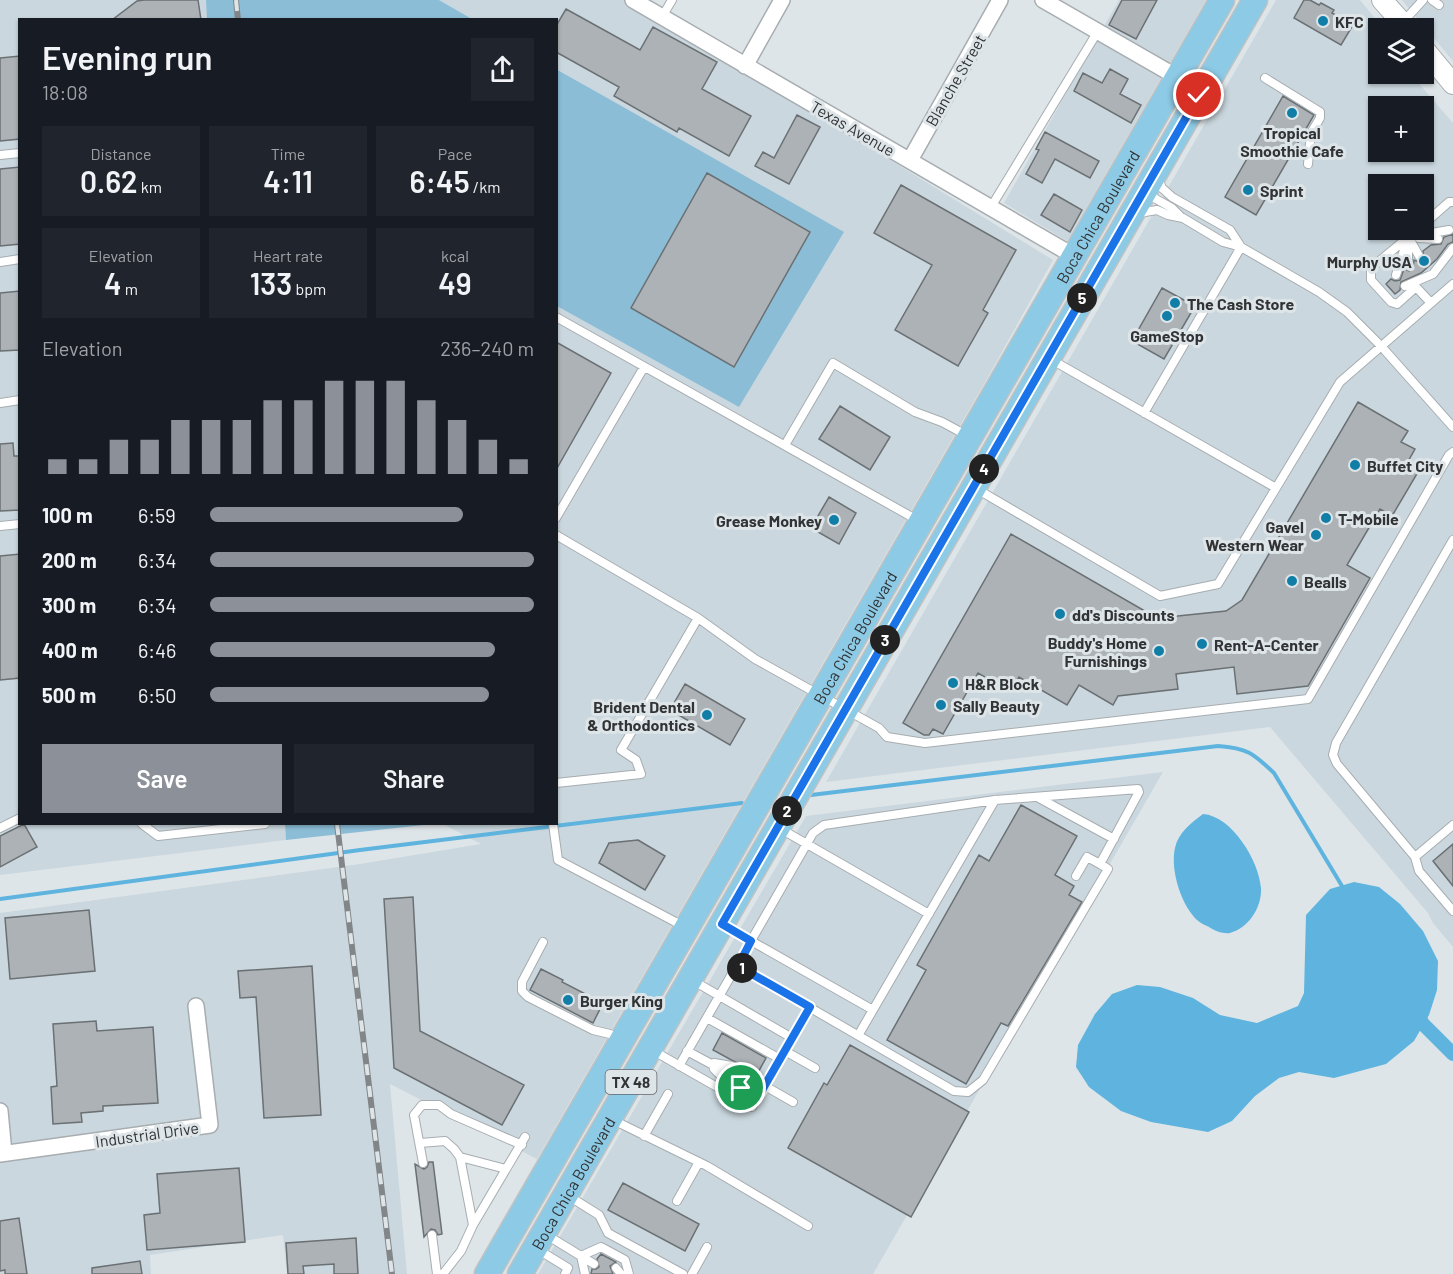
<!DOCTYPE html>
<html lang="en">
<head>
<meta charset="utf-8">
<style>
	body { margin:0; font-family:Barlow,sans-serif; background:#20242c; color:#f1f3f6; height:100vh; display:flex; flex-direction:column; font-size:22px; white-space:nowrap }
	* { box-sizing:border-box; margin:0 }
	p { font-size:20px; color:#9ea1a6 }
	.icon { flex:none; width:33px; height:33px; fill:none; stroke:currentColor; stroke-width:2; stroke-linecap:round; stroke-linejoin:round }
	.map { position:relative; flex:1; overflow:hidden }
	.panel { position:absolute; left:18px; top:18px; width:540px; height:807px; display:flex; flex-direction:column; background:#171b24; border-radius:0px; box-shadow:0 2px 4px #0004 }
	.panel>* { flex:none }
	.fabs { position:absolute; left:1368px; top:18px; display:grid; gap:12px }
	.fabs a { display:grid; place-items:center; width:66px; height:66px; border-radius:0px; background:#171b24; box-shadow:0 2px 4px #0004; font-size:30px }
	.pin { position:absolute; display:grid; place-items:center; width:51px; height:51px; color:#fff; margin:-26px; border:3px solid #fff; border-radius:50%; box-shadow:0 2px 6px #0007 }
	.km { position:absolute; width:30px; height:30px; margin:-15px; border-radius:50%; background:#222; color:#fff; font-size:16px; line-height:30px; text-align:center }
	.round { display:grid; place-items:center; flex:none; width:63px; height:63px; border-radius:0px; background:#20242c }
	.head { display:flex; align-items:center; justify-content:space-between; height:102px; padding:0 24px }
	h1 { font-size:33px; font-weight:600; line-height:45px }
	.figures { display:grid; grid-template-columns:repeat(3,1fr); gap:9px; height:102px; padding:6px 24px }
	.figures div { display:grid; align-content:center; border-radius:0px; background:#20242c; text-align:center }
	.figures b { font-size:30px; font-weight:600 }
	.figures small { font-size:16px; font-weight:400 }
	.figures p { font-size:16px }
	.chart { height:168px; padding:12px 24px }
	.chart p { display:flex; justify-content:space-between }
	.chart svg { width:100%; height:108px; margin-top:6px; stroke:#8c9099; stroke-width:6 }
	.button { display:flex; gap:12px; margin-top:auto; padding:12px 24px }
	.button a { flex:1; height:69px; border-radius:0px; background:#8c9099; color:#fff; font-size:24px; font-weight:600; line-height:69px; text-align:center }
	.button a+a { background:#20242c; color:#f1f3f6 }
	ul { padding:0 24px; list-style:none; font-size:20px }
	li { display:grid; grid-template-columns:96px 72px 1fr; align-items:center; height:45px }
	li i { height:15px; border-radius:8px; background:#8c9099 }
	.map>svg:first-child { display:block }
</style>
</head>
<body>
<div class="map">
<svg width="1453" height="1274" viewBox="0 0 1453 1274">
	<rect width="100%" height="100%" fill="#dee5e8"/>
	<path fill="#cad7de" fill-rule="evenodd" d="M0,0h206l2,19 -188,1v804h265l1,16 -286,35z
		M439,0h191l423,260 -69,124 -447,775 -147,-75 17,190h-120l-4,-39 -133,20 1,19h-151v-361l360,-49 121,-20 -38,-20h113l1,-519 56,-203 -56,-33 -1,-49 -84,-1z
		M1119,0h87l-139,241 -63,-38z
		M1276,0h84l23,28h-5v46h36l7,12 32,37v824l-20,-24 -5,-10 -158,-186 -444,55zM1378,106h46v46h-46zM1378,184h46v46h-46z
		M1402,0h51v61z
		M1163,772l-290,502h-335l268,-458z"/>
	<path fill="#8bbdd7" d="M206,0h233l33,19h-265z
		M556,69l288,163 -105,175 -182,-101z
		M285,824h148l-147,16z"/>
	<path fill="#5eb4de" d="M1203,814c29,2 56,47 58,74 1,19 -12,40 -31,45 -7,1 -15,-2 -21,-6 -4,-2 -9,-4 -12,-7 -16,-15 -27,-50 -22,-72 3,-15 16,-25 28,-34z
		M1354,882l25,5 21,17 23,27 15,30 -1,29 -8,25 -15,26 -28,23 -52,14 -35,-6 -20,6 -24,18 -23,25 -24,11 -57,-10 -30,-11 -32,-24 -13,-20 2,-22 17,-31 17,-20 25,-9 23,2 33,11 27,17 37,8 41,-17 6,-13 2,-78 24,-26z"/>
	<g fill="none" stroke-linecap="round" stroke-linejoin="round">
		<path stroke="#5eb4de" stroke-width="4" d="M811,795l407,-49c29,2 35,7 56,27l68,113
			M0,899l360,-49 382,-47"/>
		<path stroke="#5eb4de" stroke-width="14" d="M1414,1008l9,16 30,30"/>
	</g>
	<path fill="#acb2b5" stroke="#6a7073" stroke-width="1.5" d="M144,0h54l3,20h-89l25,-19z
		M1122,0h35l-21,39 -27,-14z
		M1304,0h6l9,5 2,-2 13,7 -2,3 21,12 -12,20 -47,-27z
		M566,9l74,41 13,-23 64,35 -15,27 49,27 -22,40 -50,-28 -2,4 -63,-36 5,-9 -63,-35v-26z
		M20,56v83l-20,2v-83z
		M1110,69l18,10 -8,15 21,11 -10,18 -57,-32 9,-18 19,10z
		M1283,96l31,19 -58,100 -31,-18z
		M797,115l23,12 -31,57 -34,-18 8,-14 11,6z
		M1045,132l54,29 -9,17 -35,-19 -13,24 -16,-9 13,-24 -3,-1z
		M20,167v77l-20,2v-77z
		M707,173l103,59 -76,135 -103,-59z
		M901,185l115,65 -33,60 5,3 -30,53 -63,-36 37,-65 -58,-32z
		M1054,194l28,16 -12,22 -29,-17z
		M1453,234v8l-5,2 -11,15 -16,14 -20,9 -1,8 -5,4 -9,-10 5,-5 4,2 5,-1 4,-11 5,2 4,-3 1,-8 5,2 5,-2 -1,-9 8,-6 10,-1 3,-7z
		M1162,288l33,18 -31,53 -32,-18z
		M20,291v59l-20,1v-58z
		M556,342l55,31 -55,97z
		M1358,402l50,29 -7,11 14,7 -9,16 12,7 -26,44 -12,-7 -33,56 23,13 -62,108 -71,8 -3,-27 -58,7 2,15 -60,7 -5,9 -34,-20 -12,20 -48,-28 -8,15 -33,-19 -35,61 -10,-5 -4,6h-5l-21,-12 108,-189 139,80 18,3 58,-6 16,-11z
		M840,406l50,31 -20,33 -51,-31z
		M13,443l1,13h6v54l-20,1v-67z
		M829,497l27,16 -17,31 -28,-16z
		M20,554v124l-20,2v-124z
		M685,684l60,35 -15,26 -60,-35z
		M1021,805l56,31 -22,39 19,11 -5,9 13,7 -74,124 -7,-3 -35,61 -79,-44 39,-70 -9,-5 62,-110 10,6z
		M24,824l13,23 -37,20v-31z
		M638,840l27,16 -20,34 -46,-27 10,-20z
		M1453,844v42l-20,-25z
		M413,897l7,134 104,54 -22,40 -108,-57 -10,-169z
		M89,910l6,61 -85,8 -5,-61z
		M312,966l9,149 -57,3 -8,-121 -16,1 -2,-27z
		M541,969l22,11 -1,2 41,21 -10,20 -63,-33z
		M96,1021l1,10 56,-4 5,76 -55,3v5l-22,2 1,9 -29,2 -2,-37 6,-1 -4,-62z
		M722,1033l44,25 -10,18 -6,-6 -6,2 -2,4 3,6 -8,2 -2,5 -9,-5 11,-15v-6l-24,-13z
		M850,1045l119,67 -58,105 -123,-69 36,-65 3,2z
		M429,1162h4l9,72 -4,1 -3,-5 -4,-1 -7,8 -9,-73 9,5 3,-2z
		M239,1168l6,74 -98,8 -3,-35 16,-2 -3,-39z
		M623,1183l76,41 -14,27 -77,-41z
		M19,1218l8,56h-22v-4l-5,1v-50z
		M356,1238l2,36h-24v-10l-31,2 1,8h-16l-2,-31z
		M601,1254l15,8 -6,4 3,8h-22l1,-5h4l3,-2 -2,-8z
		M140,1261l2,13h-50v-6z"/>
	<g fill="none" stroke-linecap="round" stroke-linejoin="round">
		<g stroke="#a7adb0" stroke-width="10">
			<path id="service" d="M1432,0l7,5
				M662,17l10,-17
				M1403,22l20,-22
				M1265,78l55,34v6l-9,15 -3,31
				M0,155l20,-2
				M1157,177l5,11 10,9 58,33 11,17
				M1147,194l25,14 9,9
				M991,207l107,-176
				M1139,213l18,-3 11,5 15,3 40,24 18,5 78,45 28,20 34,34 72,81
				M1424,224l25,-22h4
				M1417,230l-46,38v12l20,22 6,2 19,-17 15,16
				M1409,237l40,-7
				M1409,238l10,18
				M1419,238l19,1
				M0,262l20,-3
				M1408,265v-18
				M1396,275l12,-37
				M1405,286l28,-12 20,-26
				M556,317l363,204
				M1052,360l224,128
				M0,403l20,-3
				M1144,413l97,-166
				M785,445l48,-82 82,49 27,10 26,14
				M975,488l185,108 58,-12 122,-202 113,-98
				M556,518l88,-151
				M0,526l20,-2
				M556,535l142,83 57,41 124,69 8,9 38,6 383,-44 141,-244 4,-3
				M1453,540l-117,203 -3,12 4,9 78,93 38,-32
				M556,783l85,-9 -5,-14 -15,-10 77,-132
				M1039,798l75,41
				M142,824l16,12 107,-12
				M553,824l5,36 127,67
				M0,828l20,-10
				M779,828l150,86
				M1415,857l4,14 34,40
				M1076,876l11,-19 13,7
				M723,925l150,85
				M543,942l-21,40v9l6,6 65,33 17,4 8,5
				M692,980l100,58
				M707,1018l73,41
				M859,1034l136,-234
				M652,1050l100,57 58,-100
				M687,1051l41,22
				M785,1051l30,17
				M714,1063l18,3
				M679,1066l134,-233 11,-8 171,-25 143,-11 1,3 -39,72 8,5 -125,211 -15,12 -14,-1 -216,-125
				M714,1069l10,10
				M748,1076l13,16
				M765,1086l28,16
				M741,1088l20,4
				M611,1119l96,47 101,60
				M644,1136l24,-42
				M420,1143l25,-2 9,8 6,8
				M423,1163l-9,-48 8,-10h17l12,9 71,31
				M567,1195l32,20 9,18 75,41
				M677,1201l22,-39
				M473,1225l52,-88
				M545,1234l49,30
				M432,1235l5,39
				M537,1249l31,19 -3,6
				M581,1256l20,-9 24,13 4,14
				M581,1256l4,18
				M616,1268l5,6
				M443,1274l18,-23 12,-26 -13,-68 46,12
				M692,1274l15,-27"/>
		</g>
		<g stroke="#a7adb0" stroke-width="18">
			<path id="minor" d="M633,0l441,256
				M1043,0l134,77
				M745,66l37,-66
				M910,160l90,-160
				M0,1111l4,42
				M0,1154l210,-29 -14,-119"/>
		</g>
		<g stroke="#a7adb0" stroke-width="22">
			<path id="tertiary" d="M1382,0l25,28
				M1424,49l29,35"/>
		</g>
		<g stroke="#c1c2c2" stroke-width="27">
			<g id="primary">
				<path id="s1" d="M487,1274l735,-1274"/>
				<path id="s2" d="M520,1274l735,-1274"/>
			</g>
		</g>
		<use href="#service" stroke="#fff" stroke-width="8"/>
		<use href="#minor" stroke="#fff" stroke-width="15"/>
		<use href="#tertiary" stroke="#fff" stroke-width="20"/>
		<use href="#primary" stroke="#8dcae5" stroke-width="24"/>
		<g stroke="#828688" stroke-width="6">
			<path id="rail" d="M236,0l2,20
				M337,824l55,450"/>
		</g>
		<use href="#rail" stroke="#dee5e8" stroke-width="4" stroke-dasharray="11" stroke-linecap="butt"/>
	</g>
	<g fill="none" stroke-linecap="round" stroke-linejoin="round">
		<g stroke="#fff" stroke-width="12">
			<path id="route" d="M741,1088l20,4 49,-85 -72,-41 13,-25 -29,-17 477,-829"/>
		</g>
		<use href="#route" stroke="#1a73e8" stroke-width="8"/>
	</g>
	<g fill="#117ea7" stroke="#dee5e8" stroke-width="2">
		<circle cx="1323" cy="21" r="6"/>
		<circle cx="1292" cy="113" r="6"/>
		<circle cx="1248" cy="190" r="6"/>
		<circle cx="1424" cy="261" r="6"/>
		<circle cx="1175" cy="303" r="6"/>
		<circle cx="1167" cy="316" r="6"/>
		<circle cx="1355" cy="465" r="6"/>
		<circle cx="1326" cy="518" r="6"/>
		<circle cx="834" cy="520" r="6"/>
		<circle cx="1316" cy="535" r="6"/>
		<circle cx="1292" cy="581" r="6"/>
		<circle cx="1060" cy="614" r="6"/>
		<circle cx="1202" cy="644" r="6"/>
		<circle cx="1159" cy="651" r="6"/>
		<circle cx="953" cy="683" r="6"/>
		<circle cx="941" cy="705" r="6"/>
		<circle cx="707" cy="715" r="6"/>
		<circle cx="568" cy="1000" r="6"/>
	</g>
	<g text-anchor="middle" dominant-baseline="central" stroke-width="6" stroke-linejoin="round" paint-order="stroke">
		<rect fill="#dee5e8" stroke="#65686b" stroke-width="1.5" x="605.5" y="1070" width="51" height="24" rx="4.5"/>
		<g font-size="15" font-weight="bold" fill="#313335">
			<text x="631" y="1082">TX 48</text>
		</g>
		<g font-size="16" font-weight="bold" fill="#313335" stroke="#dee5e8" text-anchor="start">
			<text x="1335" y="21">KFC</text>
			<text x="1292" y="132" text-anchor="middle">Tropical<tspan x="1292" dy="18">Smoothie Cafe</tspan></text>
			<text x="1260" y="190">Sprint</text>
			<text x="1412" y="261" text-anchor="end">Murphy USA</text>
			<text x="1187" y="303">The Cash Store</text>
			<text x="1167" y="335" text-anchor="middle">GameStop</text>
			<text x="1367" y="465">Buffet City</text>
			<text x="1338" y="518">T-Mobile</text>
			<text x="822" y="520" text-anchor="end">Grease Monkey</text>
			<text x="1304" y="526" text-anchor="end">Gavel<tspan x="1304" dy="18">Western Wear</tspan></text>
			<text x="1304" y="581">Bealls</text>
			<text x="1072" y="614">dd's Discounts</text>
			<text x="1147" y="642" text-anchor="end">Buddy's Home<tspan x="1147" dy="18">Furnishings</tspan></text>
			<text x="1214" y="644">Rent-A-Center</text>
			<text x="965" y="683">H&amp;R Block</text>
			<text x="953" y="705">Sally Beauty</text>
			<text x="695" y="706" text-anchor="end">Brident Dental<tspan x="695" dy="18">&amp; Orthodontics</tspan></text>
			<text x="580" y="1000">Burger King</text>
		</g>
		<g font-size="16" fill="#313335" stroke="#dee5e8">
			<text transform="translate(955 80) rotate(-60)">Blanche Street</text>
			<text transform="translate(853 128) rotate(30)">Texas Avenue</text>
			<text stroke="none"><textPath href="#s1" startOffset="1221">Boca Chica Boulevard</textPath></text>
			<text stroke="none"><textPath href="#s1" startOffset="735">Boca Chica Boulevard</textPath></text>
			<text transform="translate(147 1134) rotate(-8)">Industrial Drive</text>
			<text stroke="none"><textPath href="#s2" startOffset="105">Boca Chica Boulevard</textPath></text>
		</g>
	</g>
</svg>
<div class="fabs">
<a><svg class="icon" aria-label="layers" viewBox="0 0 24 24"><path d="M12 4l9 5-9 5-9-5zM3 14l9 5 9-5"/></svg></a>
<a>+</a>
<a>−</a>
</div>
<div class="pin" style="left:741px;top:1088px;background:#1e9e55"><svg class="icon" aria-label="arrive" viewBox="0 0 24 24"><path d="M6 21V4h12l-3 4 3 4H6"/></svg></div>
<div class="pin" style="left:1199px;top:95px;background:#d93025"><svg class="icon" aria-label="check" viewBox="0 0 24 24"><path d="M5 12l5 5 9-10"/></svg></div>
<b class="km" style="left:742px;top:968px">1</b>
<b class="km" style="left:787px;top:811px">2</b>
<b class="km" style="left:885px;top:640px">3</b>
<b class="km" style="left:984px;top:469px">4</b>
<b class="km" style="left:1082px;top:298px">5</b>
<section class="panel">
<div class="head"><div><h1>Evening run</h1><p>18:08</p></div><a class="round"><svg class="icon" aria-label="share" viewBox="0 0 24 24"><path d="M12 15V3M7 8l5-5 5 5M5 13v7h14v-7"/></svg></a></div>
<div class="figures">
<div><p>Distance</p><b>0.62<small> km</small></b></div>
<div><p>Time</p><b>4:11</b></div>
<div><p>Pace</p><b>6:45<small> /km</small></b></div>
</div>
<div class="figures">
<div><p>Elevation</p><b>4<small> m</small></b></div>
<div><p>Heart rate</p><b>133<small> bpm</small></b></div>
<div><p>kcal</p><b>49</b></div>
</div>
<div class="chart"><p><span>Elevation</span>236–240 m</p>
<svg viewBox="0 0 160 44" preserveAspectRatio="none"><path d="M5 44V38M15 44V38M25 44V30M35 44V30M45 44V22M55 44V22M65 44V22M75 44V14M85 44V14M95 44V6M105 44V6M115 44V6M125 44V14M135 44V22M145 44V30M155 44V38"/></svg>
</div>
<ul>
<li><b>100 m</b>6:59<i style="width:78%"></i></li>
<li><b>200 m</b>6:34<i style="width:100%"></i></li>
<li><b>300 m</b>6:34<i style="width:100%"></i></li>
<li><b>400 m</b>6:46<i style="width:88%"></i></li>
<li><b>500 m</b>6:50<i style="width:86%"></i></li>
</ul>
<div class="button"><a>Save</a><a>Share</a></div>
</section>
</div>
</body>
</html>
